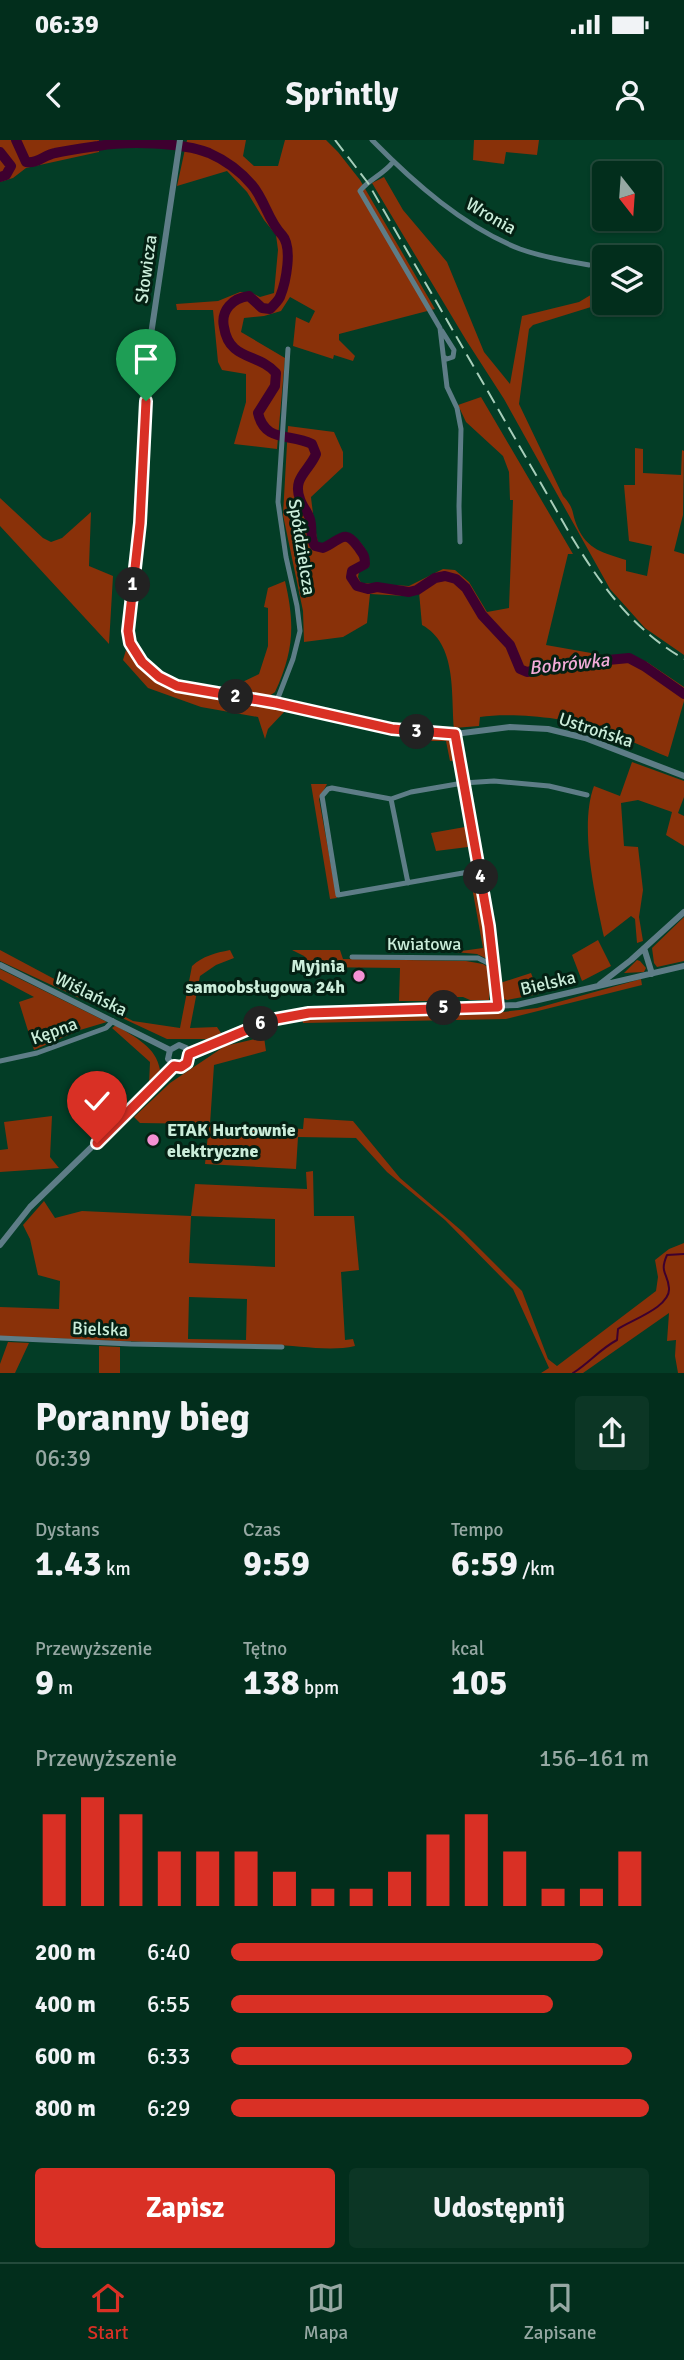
<!DOCTYPE html>
<html lang="pl">
<head>
<meta charset="utf-8">
<style>
	body { margin:0; font-family:Signika,sans-serif; background:#0c3625; color:#f1f3f6; height:100vh; display:flex; flex-direction:column; font-size:26px; white-space:nowrap }
	* { box-sizing:border-box; margin:0 }
	p { font-size:23px; color:#96a8a3 }
	.icon { flex:none; width:38px; height:38px; fill:none; stroke:currentColor; stroke-width:2; stroke-linecap:round; stroke-linejoin:round }
	.map { position:relative; height:1233px; overflow:hidden }
	.sheet { display:flex; flex-direction:column; background:#022e1c; flex:1 }
	.sheet>* { flex:none }
	.needle { width:46px; rotate:163deg }
	.controls { position:absolute; left:592px; top:21px; display:grid; gap:14px }
	.controls a { display:grid; place-items:center; width:70px; height:70px; border-radius:7px; background:#022e1c; box-shadow:0 2px 5px #0004,0 0 0 2px #234a3b; font-size:35px }
	.pin { position:absolute; display:grid; place-items:center; width:60px; height:60px; color:#fff; margin:-72px -30px; border-radius:50% 50% 50% 0; rotate:-45deg; box-shadow:0 0 7px #0007 }
	.pin .icon { rotate:45deg }
	.km { position:absolute; width:35px; height:35px; margin:-18px; border-radius:50%; background:#222; color:#fff; font-size:19px; line-height:35px; text-align:center }
	.round { display:grid; place-items:center; flex:none; width:74px; height:74px; border-radius:7px; background:#0c3625 }
	.summary { display:flex; align-items:center; justify-content:space-between; height:119px; padding:0 35px }
	h1 { font-size:38px; font-weight:800; line-height:52px }
	.stats { display:grid; grid-template-columns:repeat(3,1fr); gap:10px; height:119px; padding:7px 35px }
	.stats div { display:grid; align-content:center }
	.stats b { font-size:35px; font-weight:800 }
	.stats small { font-size:19px; font-weight:400 }
	.stats p { font-size:19px }
	.chart { height:196px; padding:14px 35px }
	.chart p { display:flex; justify-content:space-between }
	.chart svg { width:100%; height:126px; margin-top:7px; stroke:#d93025; stroke-width:6 }
	.button { display:flex; gap:14px; margin-top:auto; padding:14px 35px }
	.button a { flex:1; height:80px; border-radius:7px; background:#d93025; color:#fff; font-size:28px; font-weight:800; line-height:80px; text-align:center }
	.button a+a { background:#0c3625; color:#f1f3f6 }
	ul { padding:0 35px; list-style:none; font-size:23px }
	li { display:grid; grid-template-columns:112px 84px 1fr; align-items:center; height:52px }
	li i { height:18px; border-radius:9px; background:#d93025 }
	.status { display:flex; justify-content:space-between; align-items:center; height:49px; padding:0 35px; background:#022e1c; direction:ltr }
	.status svg { height:19px; fill:currentColor }
	header { display:flex; justify-content:space-between; align-items:center; height:91px; padding:0 35px; background:#022e1c; font-size:32px; font-weight:800 }
	.dock { display:flex; justify-content:space-around; align-items:center; height:98px; border-top:2px solid #234a3b; background:#022e1c; font-size:19px; color:#96a8a3 }
	.dock a { display:grid; justify-items:center; gap:4px }
	.dock .on { color:#d93025 }
	.map>svg:first-child { display:block }
</style>
</head>
<body>
<div class="status"><b>06:39</b><svg viewBox="0 0 49 12"><path d="M0 12V9h3v3zM5 12V6h3v6zM10 12V3h3v9zM15 12V0h3v12zM26 1h20v11H26zM47 4h2v5h-2z"/></svg></div>
<header><svg class="icon" aria-label="back" viewBox="0 0 24 24"><path d="M15 5l-7 7 7 7"/></svg>Sprintly<svg class="icon" aria-label="person" viewBox="0 0 24 24"><circle cx="12" cy="8" r="4"/><path d="M4 21q1-7 8-7t8 7"/></svg></header>
<div class="map">
<svg width="684" height="1233" viewBox="0 0 684 1233">
	<rect width="100%" height="100%" fill="#033d26"/>
	<path fill="#893109" fill-rule="evenodd" d="M0,0h99v12l-73,16 -13,10 -13,4z
		M187,0h59l-3,16 11,10h24l7,-26h41l12,12 22,28 75,129 -96,25v6l16,16 -2,5 -19,-6 -1,4 -40,-13 3,-29 13,6 6,-12 -25,-14 -9,14 -17,5 -20,2 -3,14 44,26 -8,91 -43,-5 12,-42v-28l-24,-4 -4,-8 -5,-52h-36l-1,-6 42,-3 22,-9h10l10,5 14,-4 4,-43 -2,-15 -12,-15 -17,-28 -20,-21 -50,15z
		M474,0h65l-2,15 -31,-3 -2,12 -31,-4z
		M384,37l19,33 44,52 37,90 26,32 12,-68 57,-14 25,-15v12l-13,8 -58,18 -4,4 -10,75 44,92c12,13 8,15 14,30 10,24 27,27 49,34v11l21,5 5,-30 -23,-5 -5,-56h11v-37l8,1v24l38,2 1,-25 2,1 -1,64 -9,36 10,3v101l-39,-27 -35,-39 -106,-190 -38,-59 -94,-157z
		M481,257l92,157h-5l-22,91 62,11 21,-1 18,7 37,25v14l-16,56c-23,-9 -46,-21 -70,-29 -30,-10 -87,-16 -118,-11l-1,9 -25,2c-3,-35 3,-84 -32,-103l-3,-33 -13,4 -36,-2 -3,29 -24,14 -39,5 -1,-31 -20,-96 5,-89 46,6 9,20v15l-32,30c1,9 5,42 8,47 21,-2 26,-23 44,2 5,6 7,13 6,21l-10,5 -1,5 3,6 48,3 34,-17 12,1 14,12 18,30 22,-4 4,-108h-3l-1,-28 -6,-16 -37,-34 -8,-17z
		M0,358l43,40 8,4 11,-4 29,-26 -2,54 24,10 -4,68 -109,-118z
		M285,441c10,43 9,70 -10,111l-7,5 -36,-6v-4l27,-13 9,-28v-38l-4,-1 4,-19z
		M126,510l23,25 23,14 113,22 -17,18 -3,10 -7,-22 -57,-10 -53,-19 -25,-28z
		M428,597h25l5,23 -8,1 -4,-20h-18z
		M632,622l52,19v16l-6,16 6,3v30l-18,-11 6,-23 -34,-12 -17,3 3,43 14,1 5,43 -4,27 4,24 -6,2 -2,-24 -4,-3 -27,21c-9,-41 -25,-111 -10,-151l26,10z
		M311,644h16l-8,15 18,99 -7,1z
		M465,687l3,20 -32,4 -5,-18z
		M478,734l13,87 -14,-7 -23,-2 29,-4 -13,-72z
		M684,777v44l-27,6 -3,-4 -2,-15z
		M598,800l13,26 -29,15 -10,-26z
		M0,810l133,71 47,7 12,-62c11,-10 23,-13 38,-16l4,8 -18,7 -16,11 -10,52 27,-1 4,6 -9,6h-45l-167,-78z
		M292,810h48l3,9 123,2 17,3 8,5 -2,31h-19l-7,-3h-12l-7,4h-45l1,-33 -86,-1 -10,-11z
		M637,820l3,1 6,7 -2,4 -20,1z
		M0,829l107,53 -27,8 -46,20 -15,-48 15,-5 -34,-18z
		M531,833l8,21 -32,6 -5,-2 -2,-15z
		M641,839l1,6 -136,34 -203,4 -1,-5 54,-3 138,-2 43,-5z
		M116,885c19,13 40,21 44,45l-11,14 1,-22 -38,-34z
		M264,897l2,14 -52,14 -4,59 93,5 1,-11 49,3 47,57 63,54 59,59 26,68 9,7 99,-75 2,-14 -3,-17 14,-11 15,-6v130h-6l-3,-17 1,-16 -9,1 2,-28 -86,60h-42l8,-5 -36,-79 -68,-69 -58,-48 -31,-34 -58,-1 -2,32 -91,-5 4,-40 -69,-1 -6,-6 36,-34 55,-37z
		M52,976l-2,41 9,11 -59,4v-22l8,-1 -4,-27z
		M313,1031l1,45h40l5,54 -18,2 4,68 8,-1 2,7c-26,6 -57,-1 -85,-1 -91,-1 -179,-5 -270,-9v-29l59,2 1,-28 -22,-6 -8,-36 -7,-14 21,-24 11,17 27,-7 109,5 4,-32 112,5 -1,-17zM191,1076l84,3v48l-86,-4zM189,1157l58,2 -1,41 -58,-1z
		M8,1202l21,1 -14,30h-15v-9z
		M99,1206l21,1v26h-21z"/>
	<g fill="none" stroke-linecap="round" stroke-linejoin="round">
		<path stroke="#3e002f" stroke-width="2" d="M573,1233c16,-10 27,-24 44,-33l1,-11c13,-9 53,-22 51,-41 -1,-15 -10,-15 -2,-33l17,-1"/>
		<path stroke="#3e002f" stroke-width="10" d="M16,0l10,22c12,2 18,-7 29,-9 14,-3 29,-5 43,-7 29,-5 83,-4 111,7 16,7 32,19 43,32 13,15 16,36 30,50 11,12 4,47 -2,62 -2,4 -6,8 -10,12l-8,-1 -13,-12c-8,1 -14,3 -20,10 -5,6 -7,12 -5,21 5,34 35,26 52,46l-1,13 -17,27c7,30 32,20 54,31l4,10c-7,17 -24,24 -16,45 2,7 8,13 10,20 3,10 -1,18 5,27l8,2c17,-7 21,-21 35,-1 5,7 7,8 7,17l-13,7 -1,6 6,9 11,3 9,-2 32,5 8,-2 18,-12 10,-2 11,3 10,9 16,27 28,30 10,24 7,3 39,-8 63,-6 15,8 40,28
			M0,12l11,14 -5,9 -6,2"/>
		<path stroke="#5e7d87" stroke-width="5" d="M372,0c42,43 92,87 148,109 22,8 46,12 69,16
			M393,22c-9,12 -25,18 -33,29l80,137 7,59 10,21 4,21 -2,77 1,36
			M442,191l12,19 -1,7 -6,2 -3,-2
			M276,563l17,-44 7,-28 -3,-25 -11,-49 -8,-55 10,-153
			M455,594l34,192 9,81
			M391,659l17,84
			M480,730l-142,25 -16,-99 6,-7 4,-1 59,11 20,-7 52,-9 31,-2 55,5 38,9
			M352,817l115,1h11l16,8
			M0,921l37,-8 69,-25 7,-7
			M0,1198l131,6 151,3"/>
		<path stroke="#5e7d87" stroke-width="6" d="M180,0l-31,208 -9,175 -12,108 7,22 25,24 17,9 99,17 116,26 63,5 55,-7 38,2 37,9 99,38
			M644,808l8,26
			M0,825l170,85
			M600,844l31,-24 53,-48
			M170,910l9,-5 7,3 3,6
			M170,910l-2,9 7,7
			M189,914l65,-27 39,-11 43,-5 181,-6 167,-39
			M175,926h9l4,-5 1,-7
			M0,1105l30,-38 145,-141"/>
		<path stroke="#a7ceba" stroke-width="2" stroke-dasharray="14 7" stroke-linecap="butt" d="M335,0l33,43 202,351c30,50 62,95 114,125"/>
	</g>
	<g fill="none" stroke-linecap="round" stroke-linejoin="round">
		<g stroke="#fff" stroke-width="14">
			<path id="route" d="M97,1003l77,-77 7,1 6,-4 2,-9 65,-27 22,-8 33,-6 189,-6 -9,-81 -34,-192 -63,-5 -116,-26 -99,-17 -18,-9 -17,-15 -12,-19 -2,-12 12,-108 6,-122"/>
		</g>
		<use href="#route" stroke="#d93025" stroke-width="9"/>
	</g>
	<g fill="#f491d4" stroke="#042013" stroke-width="2.5">
		<circle cx="359" cy="836" r="7"/>
		<circle cx="153" cy="1000" r="7"/>
	</g>
	<g text-anchor="middle" dominant-baseline="central" stroke-width="6" stroke-linejoin="round" paint-order="stroke">
		<g font-size="18" fill="#cbedda" stroke="#042013">
			<text transform="translate(491 76) rotate(30)">Wronia</text>
			<text transform="translate(146 129) rotate(-82)">Słowicza</text>
			<text transform="translate(302 407) rotate(81)">Spółdzielcza</text>
			<text transform="translate(596 590) rotate(18)">Ustrońska</text>
			<text x="424" y="804">Kwiatowa</text>
			<text transform="translate(548 843) rotate(-13)">Bielska</text>
			<text transform="translate(91 854) rotate(26)">Wiślańska</text>
			<text transform="translate(54 891) rotate(-20)">Kępna</text>
			<text transform="translate(100 1189) rotate(2)">Bielska</text>
		</g>
		<g font-size="18" font-weight="bold" fill="#cbedda" stroke="#042013" text-anchor="end">
			<text x="345" y="826">Myjnia<tspan x="345" dy="21">samoobsługowa 24h</tspan></text>
			<text x="167" y="990" text-anchor="start">ETAK Hurtownie<tspan x="167" dy="21">elektryczne</tspan></text>
		</g>
		<g font-size="19" font-style="italic" fill="#f3acda" stroke="#042013">
			<text transform="translate(569 524) rotate(-6)">Bobrówka</text>
		</g>
	</g>
</svg>
<div class="controls">
<a><svg class="needle" viewBox="-14 -14 28 28"><path d="M0-13l5 13h-10z" fill="#e53935"/><path d="M0 13l5-13h-10z" fill="#96a8a3"/></svg></a>
<a><svg class="icon" aria-label="layers" viewBox="0 0 24 24"><path d="M12 4l9 5-9 5-9-5zM3 14l9 5 9-5"/></svg></a>
</div>
<div class="pin" style="left:146px;top:261px;background:#1e9e55"><svg class="icon" aria-label="arrive" viewBox="0 0 24 24"><path d="M6 21V4h12l-3 4 3 4H6"/></svg></div>
<div class="pin" style="left:97px;top:1003px;background:#d93025"><svg class="icon" aria-label="check" viewBox="0 0 24 24"><path d="M5 12l5 5 9-10"/></svg></div>
<b class="km" style="left:133px;top:445px">1</b>
<b class="km" style="left:236px;top:557px">2</b>
<b class="km" style="left:417px;top:592px">3</b>
<b class="km" style="left:481px;top:737px">4</b>
<b class="km" style="left:444px;top:868px">5</b>
<b class="km" style="left:261px;top:884px">6</b>
</div>
<section class="sheet">
<div class="summary"><div><h1>Poranny bieg</h1><p>06:39</p></div><a class="round"><svg class="icon" aria-label="share" viewBox="0 0 24 24"><path d="M12 15V3M7 8l5-5 5 5M5 13v7h14v-7"/></svg></a></div>
<div class="stats">
<div><p>Dystans</p><b>1.43<small> km</small></b></div>
<div><p>Czas</p><b>9:59</b></div>
<div><p>Tempo</p><b>6:59<small> /km</small></b></div>
</div>
<div class="stats">
<div><p>Przewyższenie</p><b>9<small> m</small></b></div>
<div><p>Tętno</p><b>138<small> bpm</small></b></div>
<div><p>kcal</p><b>105</b></div>
</div>
<div class="chart"><p><span>Przewyższenie</span>156–161 m</p>
<svg viewBox="0 0 160 44" preserveAspectRatio="none"><path d="M5 44V12M15 44V6M25 44V12M35 44V25M45 44V25M55 44V25M65 44V32M75 44V38M85 44V38M95 44V32M105 44V19M115 44V12M125 44V25M135 44V38M145 44V38M155 44V25"/></svg>
</div>
<ul>
<li><b>200 m</b>6:40<i style="width:89%"></i></li>
<li><b>400 m</b>6:55<i style="width:77%"></i></li>
<li><b>600 m</b>6:33<i style="width:96%"></i></li>
<li><b>800 m</b>6:29<i style="width:100%"></i></li>
</ul>
<div class="button"><a>Zapisz</a><a>Udostępnij</a></div>
</section>
<nav class="dock">
<a class="on"><svg class="icon" aria-label="home" viewBox="0 0 24 24"><path d="M3 11l9-7 9 7M6 9v11h12V9"/></svg>Start</a>
<a><svg class="icon" aria-label="map" viewBox="0 0 24 24"><path d="M3 6l6-2 6 2 6-2v14l-6 2-6-2-6 2zM9 4v14M15 6v14"/></svg>Mapa</a>
<a><svg class="icon" aria-label="saved" viewBox="0 0 24 24"><path d="M7 4h10v16l-5-4-5 4z"/></svg>Zapisane</a>
</nav>
</body>
</html>
